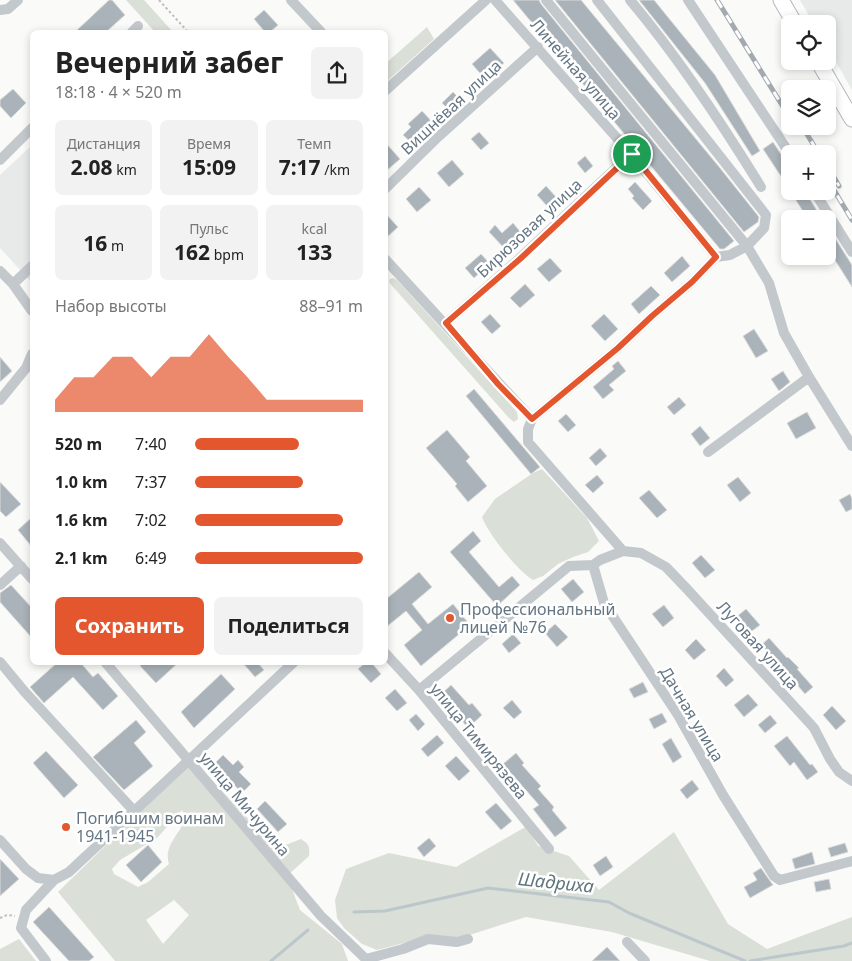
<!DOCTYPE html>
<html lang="ru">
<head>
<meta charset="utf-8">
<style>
	body { margin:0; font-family:"Noto Sans",sans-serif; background:#f2f2f2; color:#222; height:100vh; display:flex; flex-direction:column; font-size:19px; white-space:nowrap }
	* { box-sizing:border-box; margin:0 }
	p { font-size:16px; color:#767676 }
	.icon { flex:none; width:28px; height:28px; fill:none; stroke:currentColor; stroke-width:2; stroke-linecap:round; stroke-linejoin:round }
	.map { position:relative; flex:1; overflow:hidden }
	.drawer { position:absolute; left:30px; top:30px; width:358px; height:635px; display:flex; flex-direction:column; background:#fff; border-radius:8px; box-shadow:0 2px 8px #0003 }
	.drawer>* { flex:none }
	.fabs { position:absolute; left:781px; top:15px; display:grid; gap:10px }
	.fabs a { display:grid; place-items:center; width:55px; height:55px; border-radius:8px; background:#fff; box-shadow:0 2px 8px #0003; font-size:25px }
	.pin { position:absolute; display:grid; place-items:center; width:42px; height:42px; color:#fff; margin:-21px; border:2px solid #fff; border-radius:50%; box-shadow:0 1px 5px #0007 }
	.round { display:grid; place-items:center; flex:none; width:52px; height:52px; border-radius:8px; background:#f2f2f2 }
	.head { display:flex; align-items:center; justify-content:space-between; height:85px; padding:0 25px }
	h1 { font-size:28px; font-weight:700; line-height:38px }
	.stats { display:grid; grid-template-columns:repeat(3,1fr); gap:8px; height:85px; padding:5px 25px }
	.stats div { display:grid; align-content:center; border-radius:8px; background:#f2f2f2; text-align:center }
	.stats b { font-size:21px; font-weight:700 }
	.stats small { font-size:14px; font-weight:400 }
	.stats p { font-size:14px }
	.chart { height:140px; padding:10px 25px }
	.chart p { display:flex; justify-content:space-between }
	.chart svg { width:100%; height:90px; margin-top:5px; fill:#e4572e; opacity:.7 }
	.button { display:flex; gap:10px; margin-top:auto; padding:10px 25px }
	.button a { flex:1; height:58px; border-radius:8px; background:#e4572e; color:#fff; font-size:20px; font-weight:700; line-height:58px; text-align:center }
	.button a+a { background:#f2f2f2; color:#222 }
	ul { padding:0 25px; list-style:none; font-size:16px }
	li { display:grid; grid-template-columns:80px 60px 1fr; align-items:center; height:38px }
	li i { height:12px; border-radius:6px; background:#e4572e }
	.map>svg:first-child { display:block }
</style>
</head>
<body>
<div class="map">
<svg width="852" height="961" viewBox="0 0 852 961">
	<rect width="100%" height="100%" fill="#fafaf8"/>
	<path fill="#e8e9e9" d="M800,0h52v90l-24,-42v-24h-14z
		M32,145v138l-32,-35v-73z"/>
	<path fill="#dadfd7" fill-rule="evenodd" d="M126,0h18l29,32h-18z
		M427,27l7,12 -49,44v-19z
		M393,278l4,2 120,132 1,7 -4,3 -5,-4 -115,-130 -5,-6 1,-3z
		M542,469l45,49 12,23 -11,11 -15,5 -15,7 -15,12 -10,4c-15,-9 -45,-46 -51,-63l13,-18 38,-26z
		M193,760l80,85 10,1 18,-7c8,5 9,8 8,17l-22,20 13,34 42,34 6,17h-233l-57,-69zM182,810l4,8c-6,16 -23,28 -17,46l-21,18 -10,5 -24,-13 -2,-5 8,-9 37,-22zM174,900l15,15 -26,29 -17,-24z
		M527,826l11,20 31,10 30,34 75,-58 54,92 39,25 85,-32v44h-142l-98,-29 -86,-15 -69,22h-38l-42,11 -15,-6 -18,-16 -7,-10 -2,-18 11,-31 43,-16 67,14z
		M19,939l17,22h-36v-12z"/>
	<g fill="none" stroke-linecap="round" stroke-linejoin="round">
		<path stroke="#bbc7cb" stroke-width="3" d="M354,912l31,-1 103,-23 121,14 20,11 116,48
			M271,961l37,-31
			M750,961l94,-15 8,-3"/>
	</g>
	<path fill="#aab3b9" stroke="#dcdcda" d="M109,0h3l13,15 -19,17h-31z
		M513,0h26l2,4 193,237 -10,8h-4z
		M555,0h26l139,168 39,49 -1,5 -14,10z
		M639,0h15l61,75 45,76 -8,5 -47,-73z
		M264,10l14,15 -8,7h-5l-11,-13z
		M490,48l14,15 -19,16 -13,-15z
		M13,89l13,14 -15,15 -11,-12v-6z
		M453,92l8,8 -11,11 -8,-8z
		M422,111l14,15 -21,20 -12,-11 8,-8 -3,-3z
		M479,132l10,11 -8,7 -10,-11z
		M385,142l15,17 -15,13z
		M773,142l17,26v22l-27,-41z
		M585,156l8,10 -8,7 -8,-10z
		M452,160l12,14 -15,13 -12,-14z
		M635,182l17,19 -9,9 -11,-12 2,-2 -6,-7z
		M546,186l11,12 -9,9 -11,-12z
		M419,187l12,13 -14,12 -11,-13z
		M790,191h15l17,28h-14z
		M385,213l13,14 -13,12z
		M513,223l10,12 -17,15 -17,-18 6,-7 7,8z
		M828,227l24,38v22l-24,-38z
		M481,254l9,10 -16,14 -9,-10z
		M682,256l8,10 -18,16 -8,-9z
		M550,258l12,13 -13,11 -12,-13z
		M525,284l10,11 -15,13 -10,-10z
		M651,286l9,9 -21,19 -8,-10z
		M490,314l11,12 -9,8 -11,-12z
		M604,314l14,15 -13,12 -14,-15z
		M754,329l14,22 -12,7 -13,-22z
		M0,357l12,14 -12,11z
		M618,361l8,10 -17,14 5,5 -11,9 -10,-12 21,-18 -2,-3z
		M783,371l7,11 -11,9 -8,-12z
		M474,389l66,78 -9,7 -65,-78z
		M679,397l7,8 -12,10 -7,-8z
		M807,412l9,16 -20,11 -9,-16z
		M566,414l10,11 -8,7 -10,-11z
		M700,426l10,12 -10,8 -9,-12z
		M447,430l23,27 -4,4 21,25 -19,16 -13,-16 2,-2 -31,-36z
		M600,448l7,8 -11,10 -7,-8z
		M597,475l7,8 -11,10 -8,-8z
		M738,477l13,16 -11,9 -13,-17z
		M0,482l21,22 -15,13 -6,-6z
		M649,490l18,20 -10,8 -18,-20z
		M850,494l2,5v10l-6,3 -7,-12z
		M32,517v30l-14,-17z
		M473,531l8,10 -12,11 30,35 13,-11 8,9 -23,21 -47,-54z
		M701,555l14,15 -10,8 -13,-15z
		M419,572l13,15 -20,17 16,20 25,-20 17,21 -49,41 -17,-21 18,-15 -16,-19 -21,17v-28z
		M573,579l11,13 -12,10 -11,-13z
		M11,585l21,23v30l-32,-36v-9z
		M664,605l10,13 -11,9 -11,-13z
		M746,609l14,16 -12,9 -13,-16z
		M555,624l13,13 -11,10 -12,-14z
		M513,634l8,9 -12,10 -7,-9z
		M769,638l18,20 1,-1 11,11 -2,1 16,18 -8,7 -7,-8 1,-1 -38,-40z
		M696,639l10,11 -12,10 -9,-10z
		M58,662h22l13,15 5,-4 20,23 -15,14 -30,-33 -29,26 -14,-16z
		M144,662h35l-23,21 -16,-17z
		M242,662h15l7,8 -9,7z
		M366,662h5l10,12 -10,9 -13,-14z
		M724,668l10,12 -8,7 -10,-11z
		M221,674l14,15 -41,39 -13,-16z
		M643,682l5,10 -14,6 -5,-9z
		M451,685l18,20 3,-2 10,12 -14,13 -28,-33z
		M395,689l12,14 -10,8 -12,-13z
		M748,694l10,11 -14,12 -10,-12z
		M512,700l10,12 -8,7 -11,-11z
		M832,706l14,15 -10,9 -13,-15z
		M662,713l5,9 -13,7 -5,-10z
		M416,714l9,10 -7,7 -9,-11z
		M770,715l7,8 -12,10 -7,-8z
		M136,720l10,12 -12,11 19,23 -29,24 -31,-33z
		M437,735l7,8 -16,14 -7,-8z
		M787,736l23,29 2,-1 6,8 -11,8 -13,-18 -4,4 -16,-20z
		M671,738l11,19 -9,6 -11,-19z
		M46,751l32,34 -14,13 -31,-35z
		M516,753l8,10 -2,2 19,21 -3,3 16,18 -2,3 15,18 -12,9 -22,-28 6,-4 -36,-41z
		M223,755l10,10 5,-5 6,7 -5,5 12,12 -9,9 -28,-29z
		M456,756l14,15 -11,10 -14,-15z
		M692,780l7,9 -12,10 -7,-9z
		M265,801l22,23 -9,8 -21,-23z
		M496,803l16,18 -11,9 -16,-18z
		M429,838l7,8 -12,11 -7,-9z
		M845,843l3,9 -17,5 -3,-9z
		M148,845l14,17 -21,20 -15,-17z
		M812,852l3,12 -20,5 -3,-10z
		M606,856l7,11 -13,9 -7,-11z
		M0,859l19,20 -19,17z
		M761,868l12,17 -23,13 -6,-11 13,-7 -4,-7z
		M829,879l2,10 -15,3 -2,-10z
		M49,907l45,50 -5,4h-20l-36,-39z
		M607,947l13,14h-28z"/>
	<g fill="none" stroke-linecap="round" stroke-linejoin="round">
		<g stroke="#b4b9bd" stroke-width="17">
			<path id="highway" d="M781,0l14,24
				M818,61l34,58"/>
		</g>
		<path stroke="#bbbfc2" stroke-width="2" stroke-dasharray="2.5 2.5" stroke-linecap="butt" d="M159,0l29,32
			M0,918l7,-3 8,1"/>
		<path stroke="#c3c8cc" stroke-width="10" d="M291,0l30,32
			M495,0l136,154 85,103 14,-2 17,-9 22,37 15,50 25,44 43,69
			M546,0l201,246 17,-18 2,-13 -169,-215
			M630,0c49,58 91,122 131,187
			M688,0l102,154
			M0,10l8,-1 10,-9
			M132,32l6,-6
			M385,91l101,-91
			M0,160l32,-32
			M385,189l53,-52 100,-90
			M814,191l38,61
			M385,259l147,160 -4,10v13l95,109
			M0,271l13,13 19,27
			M13,284l19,-18
			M446,323l73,-64 112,-105
			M0,400l26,-32 6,-14
			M532,419l86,-71 34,-32 40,-34 24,-25
			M708,452l101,-75
			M0,543l32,36
			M593,565l11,38 74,112 45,80 51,81 6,4 72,-19
			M0,585l21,-19
			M385,653l34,37 130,159
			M0,662l24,29 110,120
			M105,662l216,254 47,45
			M419,690l150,-124 24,-1 7,-5 23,-9 18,2 25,14 21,22 127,139 16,31 9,13 13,9
			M0,840l26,29 12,9 16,2
			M627,942l18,19
			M366,959l37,-10 25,-10 29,3 11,-3
			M46,961l-25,-33 5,-18 28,-30 15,-8 225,-210"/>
		<use href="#highway" stroke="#fff" stroke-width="15"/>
		<g stroke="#a2aab0" stroke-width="5">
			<path id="rail" d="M717,0l73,118
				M802,126l17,28
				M828,167l11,19
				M828,180l24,40"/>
		</g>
		<use href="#rail" stroke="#fff" stroke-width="3" stroke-dasharray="9" stroke-linecap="butt"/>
	</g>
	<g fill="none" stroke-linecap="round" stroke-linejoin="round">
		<g stroke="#fff" stroke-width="10">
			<path id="route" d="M632,154l84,103 -24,25 -40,34 -34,32 -86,71 -34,-35 -52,-61 74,-64z"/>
		</g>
		<use href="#route" stroke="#e4572e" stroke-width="6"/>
	</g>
	<g fill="#e4572e" stroke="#fff" stroke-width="2">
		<circle cx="450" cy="618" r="5"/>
		<circle cx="66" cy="827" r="5"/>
	</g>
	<g text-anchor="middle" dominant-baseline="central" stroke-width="5" stroke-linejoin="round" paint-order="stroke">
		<g font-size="16" fill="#657683" stroke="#fff">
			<text transform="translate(576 69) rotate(49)">Линейная улица</text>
			<text transform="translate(451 107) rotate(-43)">Вишнёвая улица</text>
			<text transform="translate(529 228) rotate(-43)">Бирюзовая улица</text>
			<text transform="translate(758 645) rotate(48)">Луговая улица</text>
			<text transform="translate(692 714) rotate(59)">Дачная улица</text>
			<text transform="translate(479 741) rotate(51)">улица Тимирязева</text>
			<text transform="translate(245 804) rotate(50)">улица Мичурина</text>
		</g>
		<g font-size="16" fill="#657683" stroke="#fff" text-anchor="start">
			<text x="460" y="609">Профессиональный<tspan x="460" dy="18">лицей №76</tspan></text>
			<text x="76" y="818">Погибшим воинам<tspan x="76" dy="18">1941-1945</tspan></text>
		</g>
		<g font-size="18" font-style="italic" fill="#60757c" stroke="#fff">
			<text transform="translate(556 882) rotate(6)">Шадриха</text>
		</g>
	</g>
</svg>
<div class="fabs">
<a><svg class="icon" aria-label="locate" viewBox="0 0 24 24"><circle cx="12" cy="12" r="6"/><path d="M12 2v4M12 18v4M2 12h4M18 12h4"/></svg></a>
<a><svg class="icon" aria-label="layers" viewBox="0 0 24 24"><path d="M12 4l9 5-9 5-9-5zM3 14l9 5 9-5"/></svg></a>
<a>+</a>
<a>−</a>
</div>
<div class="pin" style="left:632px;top:154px;background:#1e9e55"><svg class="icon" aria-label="arrive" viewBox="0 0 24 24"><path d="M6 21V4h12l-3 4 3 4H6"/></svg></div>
<section class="drawer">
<div class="head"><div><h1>Вечерний забег</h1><p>18:18 · 4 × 520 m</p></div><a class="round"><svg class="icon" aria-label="share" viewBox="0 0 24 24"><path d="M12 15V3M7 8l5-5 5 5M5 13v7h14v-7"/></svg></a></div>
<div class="stats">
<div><p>Дистанция</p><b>2.08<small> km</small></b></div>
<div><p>Время</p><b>15:09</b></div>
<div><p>Темп</p><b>7:17<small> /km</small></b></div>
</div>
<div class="stats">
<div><b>16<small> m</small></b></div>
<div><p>Пульс</p><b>162<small> bpm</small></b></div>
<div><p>kcal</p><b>133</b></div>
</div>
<div class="chart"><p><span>Набор высоты</span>88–91 m</p>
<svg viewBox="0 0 160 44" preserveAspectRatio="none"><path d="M0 44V38L10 27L20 27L30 17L40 17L50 27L60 17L70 17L80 6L90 17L100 27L110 38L120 38L130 38L140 38L150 38L160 38V44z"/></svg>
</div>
<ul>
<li><b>520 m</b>7:40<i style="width:62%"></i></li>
<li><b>1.0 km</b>7:37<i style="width:64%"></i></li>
<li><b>1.6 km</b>7:02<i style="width:88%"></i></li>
<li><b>2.1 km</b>6:49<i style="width:100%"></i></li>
</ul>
<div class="button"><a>Сохранить</a><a>Поделиться</a></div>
</section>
</div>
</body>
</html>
